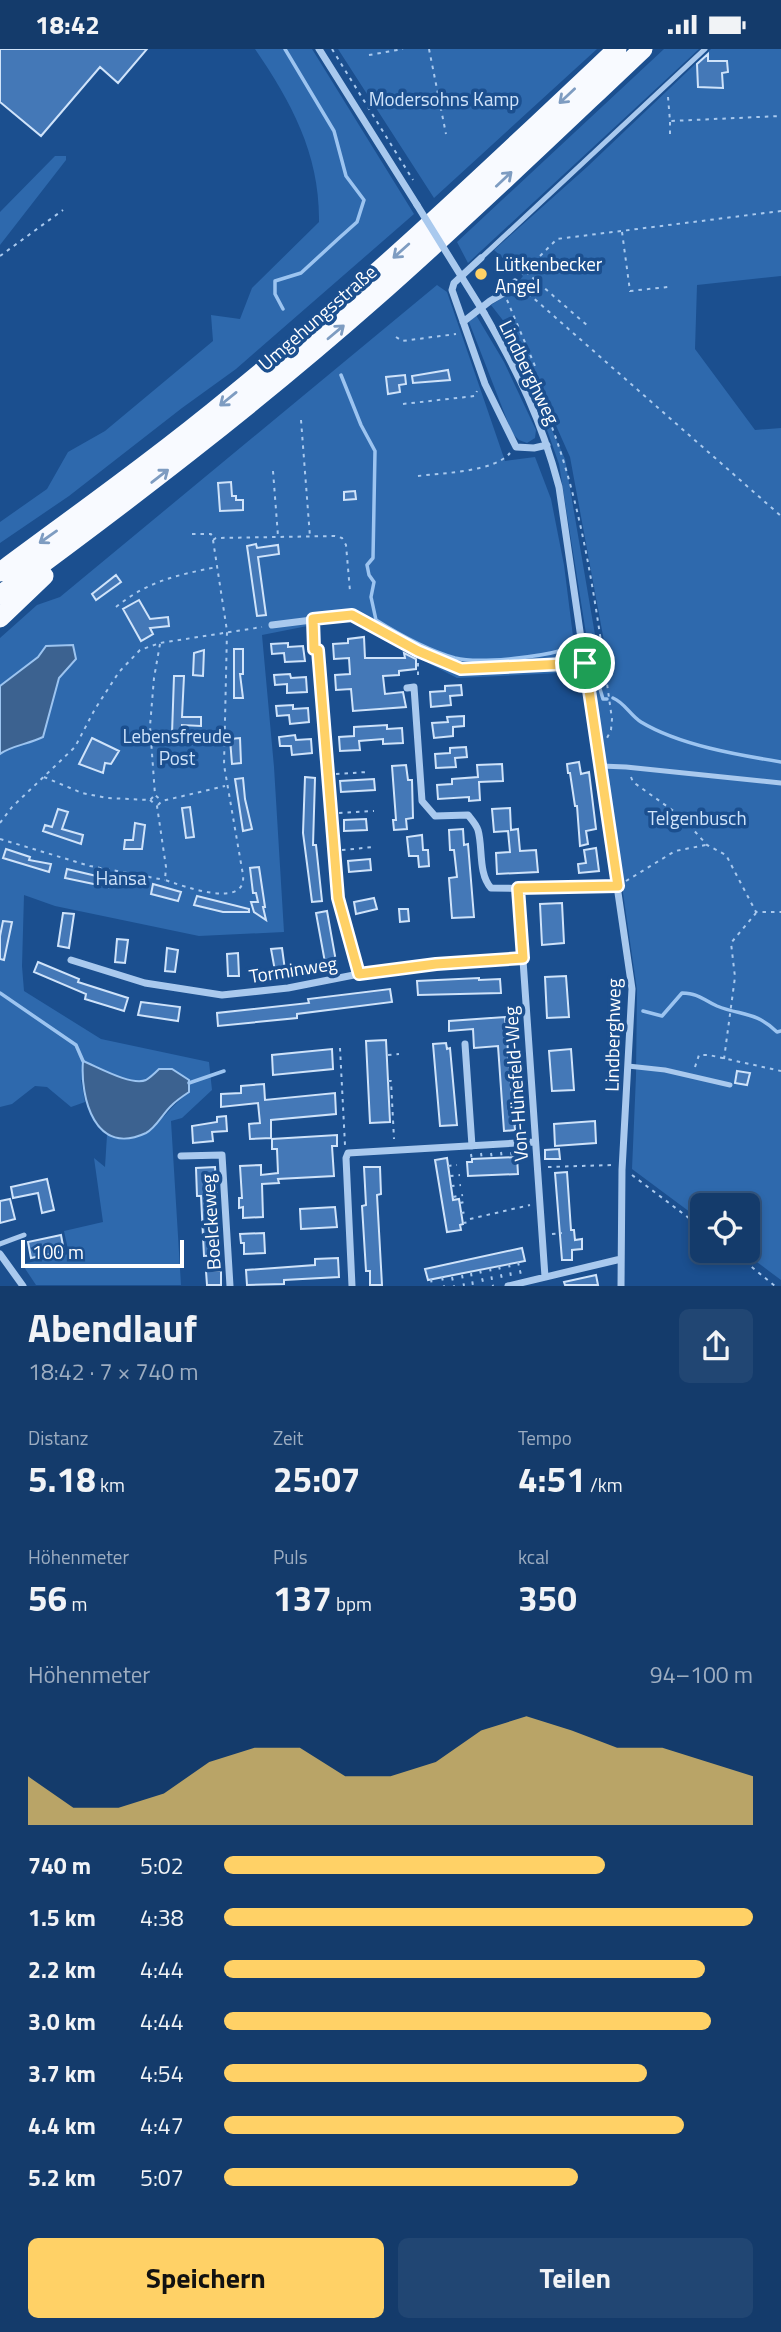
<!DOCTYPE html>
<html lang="de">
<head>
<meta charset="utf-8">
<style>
	body { margin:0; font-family:"Titillium Web",sans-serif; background:#214673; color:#f1f3f6; height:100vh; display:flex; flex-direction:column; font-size:26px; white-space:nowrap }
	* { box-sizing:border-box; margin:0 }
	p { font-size:23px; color:#9dadc1 }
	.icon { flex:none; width:38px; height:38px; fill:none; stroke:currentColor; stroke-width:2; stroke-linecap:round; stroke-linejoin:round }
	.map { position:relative; height:1237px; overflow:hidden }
	.details { display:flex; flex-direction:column; background:#143b6b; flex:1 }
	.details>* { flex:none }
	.fabs { position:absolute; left:690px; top:1144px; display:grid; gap:14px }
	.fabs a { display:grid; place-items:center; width:70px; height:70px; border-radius:10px; background:#143b6b; box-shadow:0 4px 10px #0003,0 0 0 2px #33557e; font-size:35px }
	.scale { position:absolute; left:21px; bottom:18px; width:163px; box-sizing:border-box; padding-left:7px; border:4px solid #fff; border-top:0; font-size:19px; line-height:24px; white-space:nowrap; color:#fff; -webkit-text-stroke:5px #1b4f8f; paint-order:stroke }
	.pin { position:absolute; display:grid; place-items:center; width:60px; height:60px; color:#fff; margin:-30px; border:4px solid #fff; border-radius:50%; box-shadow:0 2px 7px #0007 }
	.round { display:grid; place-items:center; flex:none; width:74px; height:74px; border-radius:10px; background:#214673 }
	.summary { display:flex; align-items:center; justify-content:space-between; height:119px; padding:0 28px }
	h1 { font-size:38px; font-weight:700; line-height:52px }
	.figures { display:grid; grid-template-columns:repeat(3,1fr); gap:10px; height:119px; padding:7px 28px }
	.figures div { display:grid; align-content:center }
	.figures b { font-size:35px; font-weight:700 }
	.figures small { font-size:19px; font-weight:400 }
	.figures p { font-size:19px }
	.chart { height:196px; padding:14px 28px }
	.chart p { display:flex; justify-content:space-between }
	.chart svg { width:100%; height:126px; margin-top:7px; fill:#ffd166; opacity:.7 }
	.primary-button { display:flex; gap:14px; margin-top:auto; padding:14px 28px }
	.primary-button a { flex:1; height:80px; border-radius:10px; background:#ffd166; color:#111; font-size:28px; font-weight:700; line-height:80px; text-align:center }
	.primary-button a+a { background:#214673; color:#f1f3f6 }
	ul { padding:0 28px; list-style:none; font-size:23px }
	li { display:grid; grid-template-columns:112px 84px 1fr; align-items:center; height:52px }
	li i { height:18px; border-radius:9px; background:#ffd166 }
	.status { display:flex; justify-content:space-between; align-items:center; height:49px; padding:0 35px; background:#143b6b; direction:ltr }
	.status svg { height:19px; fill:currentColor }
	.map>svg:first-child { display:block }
</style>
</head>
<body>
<div class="status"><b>18:42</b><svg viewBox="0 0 49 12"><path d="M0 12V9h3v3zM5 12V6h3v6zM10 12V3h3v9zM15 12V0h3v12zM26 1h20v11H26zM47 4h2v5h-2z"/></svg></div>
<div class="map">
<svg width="781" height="1237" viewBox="0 0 781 1237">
	<rect width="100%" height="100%" fill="#1b4f8f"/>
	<path fill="#2e69ad" d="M255,0h57l102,165 -178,155 -54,39 -113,88 -69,47v-21l47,-33 21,-37 37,-21 108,-90 -2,-26 29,4 12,-31 67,-66c1,-67 -27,-119 -64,-173z
		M338,0h259l-163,149z
		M664,0h35l-231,214 -11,-21z
		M711,0h70v227l-84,9 -2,64 60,81 26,-2v852l-39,-29h5v-45h-45v15l-70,-52 4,-93 1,-86 -45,-312 2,-4 6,-1 11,6 -41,-222 -36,-81 -29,-53 -14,-18 19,-12 13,-17 -29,-26 93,-83z
		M55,107h11v4l-66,85v-33z
		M437,236l10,7 58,169 30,-4 16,42 13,66 11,87 -5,7 -89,7 -21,-2 -47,-18 -33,-20 -22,-10 -96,19 12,132 10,165 -85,4 -144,-30 -31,-11 -2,71 2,25 77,48 108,23 3,28 -30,28 -11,3 10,164h-145l-14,-21 47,-10 -5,-23 39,-9 -9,-64 11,9 2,-32c47,9 50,-18 82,-43l-40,-13 -10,3 -16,-4 -42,2 4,22 -14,5 -24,-20 -12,-1 -23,18 -12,3v-353l7,-6 35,-11 17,-59 -13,-32 -8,11 -38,29v-48l37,-33 23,-8z
		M476,266l28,47 32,68 -1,8 -8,5 -8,-3 -7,-7 -43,-111z
		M498,279l4,2 27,49 36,80 35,205 -9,1 -32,-201 -13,-37z
		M428,614l30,8 118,-3 4,4 -123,6z"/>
	<path fill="#3c6290" stroke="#9cc4f0" stroke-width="2" d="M73,596l3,14 -17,19 -16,59c-14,7 -33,9 -43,17v-68l38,-29 8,-11z
		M83,1012c15,6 48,25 63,19 5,-3 9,-7 13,-11h13l17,11v12c-6,4 -12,8 -17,13 -9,8 -16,23 -26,28 -51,24 -66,-35 -63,-72z"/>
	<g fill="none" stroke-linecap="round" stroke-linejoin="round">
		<path stroke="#9cc4f0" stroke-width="3.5" d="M283,260l-8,-15v-13l26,-8 37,-34 19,-17 7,-22 -18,-24 -12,-45 -49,-82
			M341,326l20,50 14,26 -2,107 -6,7 2,10 5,7 -3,15 5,23c24,15 51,30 79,38 24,6 84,-1 108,-8l7,3
			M597,630l6,20h4
			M613,649c12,5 17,17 28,24 38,23 97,33 140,40
			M0,944l76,52 7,16
			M643,962l19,5 20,-23c19,1 19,6 35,13 25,10 38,5 60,26l4,-1
			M189,1034l35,-12"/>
	</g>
	<path fill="#4478b7" stroke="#cfe3fa" stroke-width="2" d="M0,0h147l-29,34 -18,-16 -59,69 -41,-34z
		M708,5v7h19l1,11 -6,1 1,15 -25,-1 -1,-23z
		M448,321l2,10 -37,3 -1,-7z
		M405,326l1,9 -7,1 1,7 -12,2 -2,-17z
		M231,433l1,14h4v4h7v10l-23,1 -2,-28z
		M355,442l1,8 -12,1v-8z
		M256,495l1,4 21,-3 1,9 -21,3 8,58 -9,1 -10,-70z
		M116,526l5,7 -25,18 -4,-6z
		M139,551l11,19 18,-2 1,9 -19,2 3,6 -12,7 -18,-32z
		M364,588l1,21h40l-1,-5 12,6v10l-17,2v4l-16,1 2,18 18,-2 3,15 -53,4 -2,-22 -15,1 -1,-15 15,-1 -1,-16 -15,1 -1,-15 15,-1v-4z
		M288,594v4l15,-1 2,15 -20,1 -1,-9 -12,1 -1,-10z
		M234,600h9v25h-3l3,24h-9z
		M204,601l-1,26 -10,-1 1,-22z
		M290,625l1,4 15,-1 1,15 -20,1v-9l-12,1 -1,-10z
		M174,627h10l-2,41h19v9l-19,-1v9h-10z
		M461,636l1,10 -12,1 1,9 -20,2 -1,-15 15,-1v-5z
		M293,656v4l15,-1 1,14 -19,2 -1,-9 -12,1 -1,-10z
		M464,667v10l-11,1v9l-19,2 -2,-15 16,-1 -1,-5z
		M387,676v4l15,-1 1,15 -20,1v-5l-24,2 1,9 -20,1 -1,-14 15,-1v-9z
		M295,686l1,5 15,-1 1,14 -20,2 -1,-9h-11l-1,-9z
		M92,689l27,13 -8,13 -6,-1 -2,10 -24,-9z
		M240,689l1,25 -9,1 -2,-25z
		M466,698l1,10 -12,1 1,9 -20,1 -1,-14 15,-1v-5z
		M579,713l2,12 8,-2 7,57 -10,2 2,13 -8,2 -3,-40h-2l-5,-33h-2l-1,-9z
		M502,715l1,17 -24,1 1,18 -11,1v-4l-31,2 -1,-14 15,-1v-5l26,-2 -1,-12z
		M406,716l2,15h4l1,38 -7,1 1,10 -13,1 -1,-10h3l-4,-54z
		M305,728l10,1 -2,67h3l6,56 -10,1 -9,-69z
		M243,729l2,21 7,30 -9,2 -8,-52z
		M374,730l1,11 -34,2 -1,-11z
		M190,758l4,30 -8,1 -4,-30z
		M510,759l1,22 7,-1 2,22 16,-1 2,22 -41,2 -1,-21 14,-1 -2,-21 -14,1 -2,-23z
		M58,760l10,3 -6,17 21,6 -2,9 -38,-13 2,-6 7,2z
		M366,770l1,11 -23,1v-11z
		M135,774l10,2 -3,24h-18l1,-9h8z
		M463,780l1,16 4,-1 6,73 -22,1 -3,-40 8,-1 -3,-27h-4l-1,-20z
		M422,786l1,15h5l1,16 -10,1 -1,-11h-9l-2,-19z
		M596,799l3,23 -20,2 -1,-9 8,-1 -2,-13z
		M6,800l24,8 -1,3 22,4 -2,8 -46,-14z
		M370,810l1,11 -22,2 -1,-11z
		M259,818l6,40h-2l3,13 -12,-8 -3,-10h7l-2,-9h-3l-3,-25z
		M67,820l38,9 4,2 -1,7 -43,-9z
		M153,835l28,8 -3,9 -27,-7z
		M197,847l52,13v3h-26l-29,-7z
		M374,849l3,11 -21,5 -2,-12z
		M562,854l2,40 -22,2 -2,-41z
		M399,860h9l1,12 -9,1z
		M327,862l10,56 -11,1 -10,-55z
		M63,864l11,1 -5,34 -11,-2z
		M3,872l9,1 -8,38 -4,-1v-23z
		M117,890l11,1 -3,23 -10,-1z
		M167,899l11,2 -3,22 -10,-1z
		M282,899l3,22 -10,1 -4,-22z
		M238,904l1,23h-11l-1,-22z
		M38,913l41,17 -1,3 50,16 -4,13 -39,-12 1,-5 -52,-22z
		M566,927l3,41 -22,1 -2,-41z
		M479,929v2l21,-1 1,14 -83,2 -1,-14z
		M390,940l2,13 -95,12v4l-79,8 -1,-13 92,-10 -1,-4z
		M141,953l39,5 -2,14 -40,-6z
		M505,968l10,113 -11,1 -6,-85 -24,2 -1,-19 -24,2v-10z
		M386,991l4,82 -20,1 -4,-82z
		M446,994l1,6 3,-1 7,77 -17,1 -7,-82z
		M332,1000l1,20 -60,6 -1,-20z
		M571,1000l3,41 -22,1 -3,-40z
		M737,1022l13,2 -3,12 -12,-2z
		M264,1035l1,16 70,-7 1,21 -65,6v18l-21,1 -1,-15 11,-1 -2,-20 -37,4v-13l20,-1v-7z
		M226,1067l1,15 -15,1 1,9 -20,2 -1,-17 25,-4v-5z
		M595,1072l1,22 -41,3 -1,-22z
		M337,1086v11h-5l2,30 -56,3 1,4 -17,1 1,33 -20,1v-11l-4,1v-10h3l-2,-32 21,-1v10l17,-2 -1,-24h-5v-10z
		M559,1100l1,10h-15v-9z
		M517,1108l1,17 -50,2 -1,-14h5v-3z
		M447,1109l6,42 6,-1 4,25 -3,1 1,5 -14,2 -12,-72z
		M215,1118l5,88 -16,1 -3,-60h-4l-1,-28z
		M364,1118h16l1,27 -4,1 5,90h-12v-14h-4l-4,-65 4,-1z
		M567,1123l4,58h3l1,10 7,-1v10l-10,1v10h-10l-7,-87z
		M47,1130l7,31 -12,3 -4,-20 -25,5 -2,-11z
		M10,1150l5,20 -15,4v-22z
		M335,1158l2,20 -36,2 -1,-20z
		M264,1184l1,20 -21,1v-11h-3l-1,-9z
		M61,1186l3,16 -33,7 -3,-16z
		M522,1199l3,13 -97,19 -3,-11z
		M338,1209l1,19 -55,3v4l-37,1 -1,-15 69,-5v-6z
		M206,1222h15v14h-14z
		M596,1226l2,10h-33l-1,-3z"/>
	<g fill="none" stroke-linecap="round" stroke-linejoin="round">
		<path stroke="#a9c9ee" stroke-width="2" stroke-dasharray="3.5 5" stroke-linecap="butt" d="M332,0l81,131
			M429,0l17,85
			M369,6l34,-6
			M668,48l2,24 111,-5
			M670,73v13
			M622,183l8,59 38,-4
			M0,207l63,-46
			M497,208l20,16
			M526,223l63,55
			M522,225l35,-35 224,-28
			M522,239l259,228
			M507,251l28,66 -5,9
			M396,288l6,4 54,-7
			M520,309c60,105 75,243 92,361l-1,11 -5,10
			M403,355l72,-8 2,-5
			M301,371l9,117
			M273,422l5,65
			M418,427c24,-3 76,-4 92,-23
			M192,485h19l2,6 3,-2 119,-2 7,2 4,7 4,46
			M116,558c32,-26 61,-32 101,-40
			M313,579l1,15
			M160,595l-6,34 -4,48 5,69 7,6
			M418,614v15
			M336,725l31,-2
			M44,728l38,16 25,5 43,2 5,-5
			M631,728l2,5 49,35 25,28 19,10 30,57h25
			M150,751l7,6 9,61 -1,13c18,6 82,30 78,-5l-19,-110 3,-134 -14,-91
			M158,756l4,-4 63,-15
			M339,764l35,-2
			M0,774l12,-16 63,-60 20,-38 24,-37 21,-22 20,-7 102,-16
			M0,790l90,27 75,14
			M342,801l32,-3
			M626,832l49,-30 31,-6
			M554,839l54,-2
			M340,999l5,97
			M388,1006l11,-1
			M510,1009h9
			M724,1010l11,-82 -4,-34 25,-30
			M695,1018l4,-12h10l72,16
			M511,1020l9,-1
			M511,1031l10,-1
			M388,1032h3l3,58
			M512,1042h9
			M513,1053h9
			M513,1064h10
			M514,1076l10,-1
			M501,1103l1,7
			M511,1103l1,6
			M481,1104l1,7
			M491,1104l1,6
			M471,1105l1,7
			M448,1117l9,-1
			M548,1118l64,-2
			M632,1126l70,53
			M450,1127l10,-1
			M451,1137l10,-1
			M453,1148l10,-2
			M460,1154l5,-1
			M461,1164l6,-1
			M470,1170l60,-14
			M463,1174l6,-1
			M552,1185l10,-1
			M732,1202l43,35
			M518,1213l3,13
			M509,1215l2,13
			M499,1217l3,13
			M490,1219l3,18
			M480,1221l4,16
			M471,1224l2,13
			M462,1226l2,11
			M442,1228l2,9
			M452,1228l2,9
			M431,1230l1,7"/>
		<path stroke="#a9c9ee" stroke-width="5" d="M481,209l224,-209
			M601,717l25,1 155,16
			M628,1017l37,4 65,15
			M0,1195l24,-9"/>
		<path stroke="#a9c9ee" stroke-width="7" d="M319,0l98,156
			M481,209l-27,25 -2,7 33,94 31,63 18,1 13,-3
			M484,264c35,61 57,106 75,174l73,502 -10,181 -1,116
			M463,273l27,-21 19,-11 6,-8
			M272,576l80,-10 65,36 44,17 124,-5
			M318,601l20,248 21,76
			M407,639l7,-1 8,114 13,15 33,-1c4,5 8,9 10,15 5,17 0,44 13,58l55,1
			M518,839l27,389
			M71,911l74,23 77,12 66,-7 71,-14 78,-10 86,-6
			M465,995l7,102
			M181,1107l41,-1 8,131
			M0,1205l23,32
			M352,1237l-6,-128 2,-5 187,-11
			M508,1237l113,-27"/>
		<path stroke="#f8faff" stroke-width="19" d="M0,523c78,-58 157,-114 232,-176 134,-109 259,-228 385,-347
			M0,546c128,-94 255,-191 374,-296 92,-81 180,-166 269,-250
			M0,569l44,-42"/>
		<path stroke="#a9c9ee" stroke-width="7" d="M417,156l67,108"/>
	</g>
	<defs><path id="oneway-shaft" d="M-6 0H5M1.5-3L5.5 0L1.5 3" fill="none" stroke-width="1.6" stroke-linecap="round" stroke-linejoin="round" transform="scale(1.75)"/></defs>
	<g stroke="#7e9cc1">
		<use href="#oneway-shaft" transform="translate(567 47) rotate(137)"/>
		<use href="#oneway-shaft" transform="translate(504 130) rotate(-43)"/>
		<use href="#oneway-shaft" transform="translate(401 202) rotate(138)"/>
		<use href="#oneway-shaft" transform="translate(336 283) rotate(-40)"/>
		<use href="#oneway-shaft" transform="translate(228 350) rotate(141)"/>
		<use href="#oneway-shaft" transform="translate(160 427) rotate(-38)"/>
		<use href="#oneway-shaft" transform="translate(48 488) rotate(145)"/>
	</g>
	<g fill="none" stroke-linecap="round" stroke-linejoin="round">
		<g stroke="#fff" stroke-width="14">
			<path id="route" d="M352,566l66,36 43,18 124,-6 33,223 -100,2 5,70 -87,6 -77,10 -21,-76 -20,-248 -4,-1 -1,-30z"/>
		</g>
		<use href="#route" stroke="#ffd166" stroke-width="9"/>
	</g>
	<circle fill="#ffd166" stroke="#1b4f8f" stroke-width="2.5" cx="481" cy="225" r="7"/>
	<g text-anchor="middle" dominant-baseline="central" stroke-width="7" stroke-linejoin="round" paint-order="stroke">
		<g font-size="19" fill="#cfe3fa" stroke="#1b4f8f">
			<text x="444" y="49">Modersohns Kamp</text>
			<text x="177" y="686">Lebensfreude<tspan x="177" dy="22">Post</tspan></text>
			<text x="697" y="768">Telgenbusch</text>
			<text x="121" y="828">Hansa</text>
		</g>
		<g font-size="19" fill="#fff" stroke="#1b4f8f" text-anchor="start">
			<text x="495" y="214">Lütkenbecker<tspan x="495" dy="22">Angel</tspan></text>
		</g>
		<g font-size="19" fill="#fff" stroke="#1b4f8f">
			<text transform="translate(317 268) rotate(-41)">Umgehungsstraße</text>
			<text transform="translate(530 323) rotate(64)">Lindberghweg</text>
			<text transform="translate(293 920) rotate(-9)">Torminweg</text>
			<text transform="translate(612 986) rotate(-89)">Lindberghweg</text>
			<text transform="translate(515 1035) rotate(-94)">Von-Hünefeld-Weg</text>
			<text transform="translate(210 1173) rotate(-94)">Boelckeweg</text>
		</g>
	</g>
</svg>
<div class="fabs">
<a><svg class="icon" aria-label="locate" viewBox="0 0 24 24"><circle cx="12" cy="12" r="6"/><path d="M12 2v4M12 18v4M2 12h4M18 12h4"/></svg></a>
</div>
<div class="scale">100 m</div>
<div class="pin" style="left:585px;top:614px;background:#1e9e55"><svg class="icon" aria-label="arrive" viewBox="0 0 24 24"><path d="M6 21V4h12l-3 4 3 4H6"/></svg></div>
</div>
<section class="details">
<div class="summary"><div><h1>Abendlauf</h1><p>18:42 · 7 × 740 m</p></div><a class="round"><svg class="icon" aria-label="share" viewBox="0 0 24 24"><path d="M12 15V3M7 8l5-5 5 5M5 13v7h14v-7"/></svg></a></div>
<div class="figures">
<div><p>Distanz</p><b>5.18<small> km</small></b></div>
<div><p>Zeit</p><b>25:07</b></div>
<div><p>Tempo</p><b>4:51<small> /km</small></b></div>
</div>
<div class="figures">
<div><p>Höhenmeter</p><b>56<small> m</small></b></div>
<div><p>Puls</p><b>137<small> bpm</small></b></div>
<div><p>kcal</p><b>350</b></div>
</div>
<div class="chart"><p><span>Höhenmeter</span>94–100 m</p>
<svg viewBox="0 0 160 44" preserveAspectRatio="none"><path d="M0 44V27L10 38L20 38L30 33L40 22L50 17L60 17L70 27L80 27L90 22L100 11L110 6L120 11L130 17L140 17L150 22L160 27V44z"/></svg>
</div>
<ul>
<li><b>740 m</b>5:02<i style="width:72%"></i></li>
<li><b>1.5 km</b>4:38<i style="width:100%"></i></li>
<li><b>2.2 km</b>4:44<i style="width:91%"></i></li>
<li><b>3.0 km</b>4:44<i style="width:92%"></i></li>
<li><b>3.7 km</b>4:54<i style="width:80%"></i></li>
<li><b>4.4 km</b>4:47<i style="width:87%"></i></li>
<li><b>5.2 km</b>5:07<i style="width:67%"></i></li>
</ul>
<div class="primary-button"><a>Speichern</a><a>Teilen</a></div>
</section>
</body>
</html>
